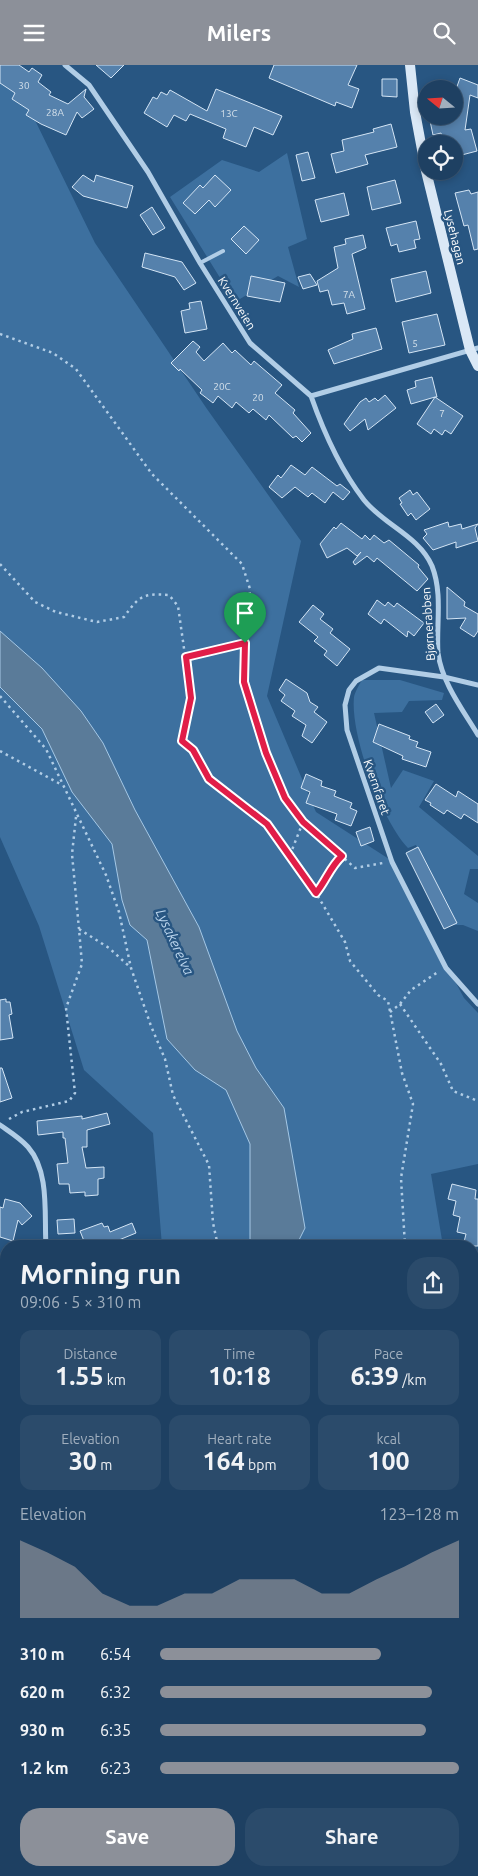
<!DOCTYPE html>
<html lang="en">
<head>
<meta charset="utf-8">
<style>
	body { margin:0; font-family:Ubuntu,sans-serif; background:#2b4b6b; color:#f1f3f6; height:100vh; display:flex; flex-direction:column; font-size:19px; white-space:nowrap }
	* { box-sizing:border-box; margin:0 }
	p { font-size:16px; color:#a1afbe }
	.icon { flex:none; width:28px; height:28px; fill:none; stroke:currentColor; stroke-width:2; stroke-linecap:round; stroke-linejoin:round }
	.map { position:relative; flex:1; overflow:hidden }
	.panel { position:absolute; left:0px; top:1175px; width:479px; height:636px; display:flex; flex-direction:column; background:#1e4062; border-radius:20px 20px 0 0; box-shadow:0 2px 8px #0003,0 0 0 1px #3c5977 }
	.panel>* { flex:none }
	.needle { width:32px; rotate:288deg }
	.tools { position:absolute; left:418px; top:15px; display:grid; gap:10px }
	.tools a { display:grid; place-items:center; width:45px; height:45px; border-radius:50%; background:#1e4062; box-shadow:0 2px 8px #0003,0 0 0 1px #3c5977; font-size:25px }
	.pin { position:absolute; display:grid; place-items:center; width:42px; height:42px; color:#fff; margin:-51px -21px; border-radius:50% 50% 50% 0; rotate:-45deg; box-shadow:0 0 5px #0007 }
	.pin .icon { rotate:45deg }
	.round { display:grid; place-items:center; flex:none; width:52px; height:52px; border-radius:20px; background:#2b4b6b }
	.overview { display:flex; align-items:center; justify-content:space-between; height:85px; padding:0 20px }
	h1 { font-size:28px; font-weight:600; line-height:38px }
	.stats { display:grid; grid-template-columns:repeat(3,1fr); gap:8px; height:85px; padding:5px 20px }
	.stats div { display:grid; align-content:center; border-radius:12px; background:#2b4b6b; text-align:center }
	.stats b { font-size:25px; font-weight:600 }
	.stats small { font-size:14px; font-weight:400 }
	.stats p { font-size:14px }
	.chart { height:140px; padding:10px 20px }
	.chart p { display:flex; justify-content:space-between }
	.chart svg { width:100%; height:90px; margin-top:5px; fill:#8c9099; opacity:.7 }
	.primary-button { display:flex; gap:10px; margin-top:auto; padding:10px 20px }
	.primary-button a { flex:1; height:58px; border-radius:20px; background:#8c9099; color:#fff; font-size:20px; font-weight:600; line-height:58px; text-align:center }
	.primary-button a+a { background:#2b4b6b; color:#f1f3f6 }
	ul { padding:0 20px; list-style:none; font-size:16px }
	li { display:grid; grid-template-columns:80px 60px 1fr; align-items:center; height:38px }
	li i { height:12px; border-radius:6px; background:#8c9099 }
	header { display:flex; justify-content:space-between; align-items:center; height:65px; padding:0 20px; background:#8c9099; color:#fff; font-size:22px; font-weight:600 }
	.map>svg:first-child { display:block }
</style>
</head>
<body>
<header><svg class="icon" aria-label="menu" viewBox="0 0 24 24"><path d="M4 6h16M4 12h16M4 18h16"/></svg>Milers<svg class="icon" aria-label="search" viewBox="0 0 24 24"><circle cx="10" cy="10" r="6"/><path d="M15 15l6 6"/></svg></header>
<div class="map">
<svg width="478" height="1811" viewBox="0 0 478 1811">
	<rect width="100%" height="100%" fill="#285682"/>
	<path fill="#3d709f" d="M0,0h8l87,178 112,166 94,132 -34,155 49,116 73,47 75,139 14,15v151l-47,10 12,72h-281l-9,-113 -69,-63 -45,-144 -39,-89z
		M287,88l20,86 -19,8 11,40 -21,-11 -43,26 -65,-105 52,-37 37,12z
		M362,615h38l44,13 -2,7 -33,1 -7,11 -28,1 17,75 12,-18 31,11 -15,26 59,49v13h-8l-6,25 14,9v28l-15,-6h-10l-37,-80 -8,3c-26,-27 -58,-113 -54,-151 1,-5 5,-12 8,-17z
		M472,1249l6,2v284l-6,-6z"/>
	<path fill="#5a7b99" stroke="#a5c8e6" d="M0,566l42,37 39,43 22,32 32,67 64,117 38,104 19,37 28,40 21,120 -9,18h-46v-102l-24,-54 -31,-20 -28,-31 -20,-99 -17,-15 -8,-25 -10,-56 -40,-52 -30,-63 -42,-42z"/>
	<path fill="#5581ac" stroke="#d4e5f5" d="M0,0h19l10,7 3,-4 10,7 -4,7 13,10 -2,3 19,9 18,-15 -2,8 10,12 -12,9 -5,-6 -11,23 -25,-11 -15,-9 3,-5 -17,-11 3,-6 -15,-10z
		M96,0h28l-13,13z
		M274,0h83l-9,20 11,4 -7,19 -16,-6 -1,4 -66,-28z
		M460,13l18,7v13l-8,-3 -5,35 6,-1 6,22 -23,6v-13h-10l-3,-11 -8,2 -4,-19h25v-21z
		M382,14h15v18l-15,-1z
		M216,24l66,27 -9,19 -19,-8 -8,20 -23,-9 3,-9 -36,-15 -4,7 -12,-6 -7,12 -23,-14 9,-16 4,2 4,-7 6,3 3,-5 37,21z
		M391,59l6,23 -32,8 3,9 -32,9 -5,-19 13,-3 -2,-11 32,-8 -1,-3z
		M308,87l7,26 -13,3 -6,-26z
		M83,110l11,7 2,-7 37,11 -6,22 -44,-12 -11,-9z
		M215,110l16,15 -16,17 -6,-7 -14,14 -12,-11 17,-18 3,3z
		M395,115l6,23 -29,7 -5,-23z
		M469,125l2,4 7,-2v57l-4,1 -6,-25 -4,1 -9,-33z
		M344,128l5,22 -28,7 -6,-22z
		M152,142l13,21 -12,7 -13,-20z
		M416,156l4,18 -6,1 2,8 -17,4 -2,-8 -6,2 -5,-18z
		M244,161l15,14 -13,14 -15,-15z
		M363,170l3,13 -14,6 13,55 -18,5 -3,-11 -12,2 -4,-15 -8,2 -3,-11 21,-13 -4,-21 12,-3 -1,-5z
		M145,188l37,9 14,21 -12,7 -9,-13 -33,-10z
		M426,206l5,22 -35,9 -5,-23z
		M310,209l7,11 -14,4 -5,-12z
		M251,211l34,7 -5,19 -33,-6z
		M201,236l6,28 -22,4 -4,-22 9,-2 -1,-6z
		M437,249l8,31 -36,8 -7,-31z
		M376,263l6,21 -48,15 -6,-14 25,-11 -1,-5z
		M193,276l7,6 -4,5 8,9 19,-18 9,10 3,-3 16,15 3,-4 28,24 -7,8 20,17 -2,3 18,20 -9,9 -6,-6 -3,2 -24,-23 -3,5 -13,-11 -4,4 -13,-11 -4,6 -14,-12 -5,7 -13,-10 2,-3 -22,-21 -1,2 -8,-8z
		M432,312l5,20h-2l28,19 -12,18 -6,-4 -3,5 -8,-6 -3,5 -14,-10 18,-27 -24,7 -4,-14 9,-3 -1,-6z
		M385,330l11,13 -28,22 -3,-11 -15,12 -6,-7 16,-22 6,-4 3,4 6,-4 3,3z
		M291,400l14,10 7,-8 25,19 3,-2 10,8 -7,8 -10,-8 -8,11 -13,-10 -4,4 -13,-10 -13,11 -13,-11 9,-12 3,3z
		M410,425l3,5 4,-3 13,17 -14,11 -5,-7 -3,3 -8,-12 2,-1 -3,-5z
		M448,457l1,5 12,-3 1,5 16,-5 -3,4 3,13 -22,7v-6l-23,8 -10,-12 4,-4 -3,-4z
		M341,458l21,16 3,-4 5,5 4,-5 10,8 5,-3 30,25 -1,2 10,12 -11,12 -40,-33 -3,4 -7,-6 -12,9 -2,-3 8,-10 -4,4 -10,-8 -20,10 -7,-14 14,-17 2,2z
		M447,522l18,15 -1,4 14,8v17l-4,6 -14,-9 6,-10 -19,1z
		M377,535l8,6 3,-4 6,5 3,-4 27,20 -10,13 -6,-5 -1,6 -23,-18 -3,5 -13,-10z
		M313,540l11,9 -4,5 13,10 -3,4 20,16 -13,17 -13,-11 3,-4 -13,-10 4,-4 -19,-15z
		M286,614l21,14 3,9 8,5 -4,5 13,10 -15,21 -10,-7 4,-11 -14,-9 3,-5 -14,-10 4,-6 -6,-5z
		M436,639l8,11 -11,8 -8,-11z
		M379,659l31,12 -1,3 9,3 -2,5 15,5 -5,15 -24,-8 1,-3 -30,-14z
		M306,709l16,7 -1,5 15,5 -2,5 18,7 -2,5 7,3 -6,15 -16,-6 2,-6 -31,-11 4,-11 -9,-4z
		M436,719l20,13 2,-6 20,13v19l-14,-9 -3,5 -14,-9 -3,4 -14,-9 1,-2 -6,-3z
		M370,762l4,14 -13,5 -5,-14z
		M418,782l39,76 -13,6 -38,-76z
		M6,934v3h4l2,12 -3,1 4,23 -13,2v-40z
		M0,1003h2l10,30 -12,4z
		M107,1048l3,11 -23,6v17h-5l4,21 18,-1v11l-6,1v16l-13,1v-4l-15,1 -1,-9h-10l-2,-20 11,-1 -3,-25h-2v-6l-25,3 -1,-14 45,-5v3z
		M452,1119l24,6 -1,9h3v47h-15l3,-12 -9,-2 3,-15 -7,-2 3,-14 -8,-2z
		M5,1134l15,4 12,13 -10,9 -4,-5 -5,21 -13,-4v-30l3,1z
		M74,1154l1,14 -17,1 -1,-14z
		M102,1158l2,4 4,-1 2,6 22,-9 4,10 -22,9 2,4h-30l-6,-15z"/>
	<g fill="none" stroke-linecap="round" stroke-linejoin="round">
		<path stroke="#b1cde6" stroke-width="2.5" stroke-dasharray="2.5 4" stroke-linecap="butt" d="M0,269l53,19 23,16 76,105 90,90 8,25 -6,93 22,71 19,45 18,24 52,46 28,-5
			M0,499l35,38 21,10 41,10 27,-5c15,-21 19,-24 45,-22l9,11 13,92 -9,44 11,8 16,29 58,45 49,69 29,49 5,19 28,34 10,6 14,72 11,31 -12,74 4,68
			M186,592l59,-14
			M0,631l46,53 60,126 13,37 12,56 20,58 14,33 8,36 36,70 4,58 5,23
			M0,686l62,34
			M76,752l-4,37 7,75
			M290,790l13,-33
			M316,828c10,-12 14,-26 25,-37
			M400,939l41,60 12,27 25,10
			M390,947l10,-8 11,-14 27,-18
			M9,1054l13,-7 47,-11 6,-8 -9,-85 16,-44 -3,-35 30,19 21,19
			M472,1318l6,4
			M472,1404l6,-2
			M472,1484l6,-2"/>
		<path stroke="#b1cde6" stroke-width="4" d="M200,198l23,-12
			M0,1222l6,-1"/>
		<path stroke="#b1cde6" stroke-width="5" d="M65,0l24,20 59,87 52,91 50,80 61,53 167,-48
			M311,331c13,37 29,73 53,104 20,25 55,36 68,66 11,28 4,59 6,87 4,30 25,57 40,82
			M478,620l-34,-8 -65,-9 -23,13 -7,9 -4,15 2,25 45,132 54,106 32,36
			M0,1060c10,7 20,13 28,22 22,25 16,68 18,99
			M0,1688l6,4
			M472,1758l6,-2
			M212,1805l10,6
			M239,1811l2,-6
			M346,1811l14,-6"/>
		<path stroke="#dae8f6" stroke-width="10" d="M410,0l5,47 11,59
			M426,106l44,179 8,16"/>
	</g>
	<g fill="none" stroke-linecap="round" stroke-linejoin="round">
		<g stroke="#fff" stroke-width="10">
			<path id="route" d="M245,578l-1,39 22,71 19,45 18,24 39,34c-12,11 -16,25 -26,37l-49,-69 -58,-45 -16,-29 -11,-9 9,-43 -5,-41z"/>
		</g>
		<use href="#route" stroke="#e11d48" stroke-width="6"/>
	</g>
	<g text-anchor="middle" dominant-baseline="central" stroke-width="5" stroke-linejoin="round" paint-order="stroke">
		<g font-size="10" fill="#d4e0ea">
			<text x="24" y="20">30</text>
			<text x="55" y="47">28A</text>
			<text x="229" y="48">13C</text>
			<text x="349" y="229">7A</text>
			<text x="415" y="278">5</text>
			<text x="222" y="321">20C</text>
			<text x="258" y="332">20</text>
			<text x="442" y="348">7</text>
		</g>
		<g font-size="12" fill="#fff" stroke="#285682">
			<text transform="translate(455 172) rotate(76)">Lysehagan</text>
			<text transform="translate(237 238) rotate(58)">Kvernveien</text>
			<text transform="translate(428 559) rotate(-94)">Bjørnerabben</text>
			<text transform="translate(377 722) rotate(71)">Kvernfaret</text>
		</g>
		<g font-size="14" font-style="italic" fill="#bcd6ee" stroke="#285682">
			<text transform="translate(175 877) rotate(65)">Lysakerelva</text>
		</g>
	</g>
</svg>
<div class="tools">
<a><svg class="needle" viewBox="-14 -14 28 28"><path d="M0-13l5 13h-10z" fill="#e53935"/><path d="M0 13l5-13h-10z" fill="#a1afbe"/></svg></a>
<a><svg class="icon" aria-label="locate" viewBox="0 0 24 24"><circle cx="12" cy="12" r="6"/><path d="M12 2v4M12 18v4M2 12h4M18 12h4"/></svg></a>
</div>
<div class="pin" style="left:245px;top:578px;background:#1e9e55"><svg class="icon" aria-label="arrive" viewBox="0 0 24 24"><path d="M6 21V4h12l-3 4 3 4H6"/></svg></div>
<section class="panel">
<div class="overview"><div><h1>Morning run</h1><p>09:06 · 5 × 310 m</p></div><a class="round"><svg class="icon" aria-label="share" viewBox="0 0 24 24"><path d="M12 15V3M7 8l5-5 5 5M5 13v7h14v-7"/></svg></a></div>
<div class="stats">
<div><p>Distance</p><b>1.55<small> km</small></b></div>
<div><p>Time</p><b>10:18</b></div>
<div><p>Pace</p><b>6:39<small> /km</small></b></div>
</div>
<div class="stats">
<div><p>Elevation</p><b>30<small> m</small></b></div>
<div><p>Heart rate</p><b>164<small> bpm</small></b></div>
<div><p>kcal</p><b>100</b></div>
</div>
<div class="chart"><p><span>Elevation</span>123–128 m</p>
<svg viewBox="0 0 160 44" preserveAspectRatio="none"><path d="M0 44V6L10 12L20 19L30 32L40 38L50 38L60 32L70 32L80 25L90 25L100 25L110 32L120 32L130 25L140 19L150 12L160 6V44z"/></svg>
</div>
<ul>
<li><b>310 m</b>6:54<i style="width:74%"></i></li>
<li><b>620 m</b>6:32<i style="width:91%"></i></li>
<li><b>930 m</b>6:35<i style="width:89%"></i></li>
<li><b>1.2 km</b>6:23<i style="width:100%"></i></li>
</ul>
<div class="primary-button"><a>Save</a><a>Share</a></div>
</section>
</div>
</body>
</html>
